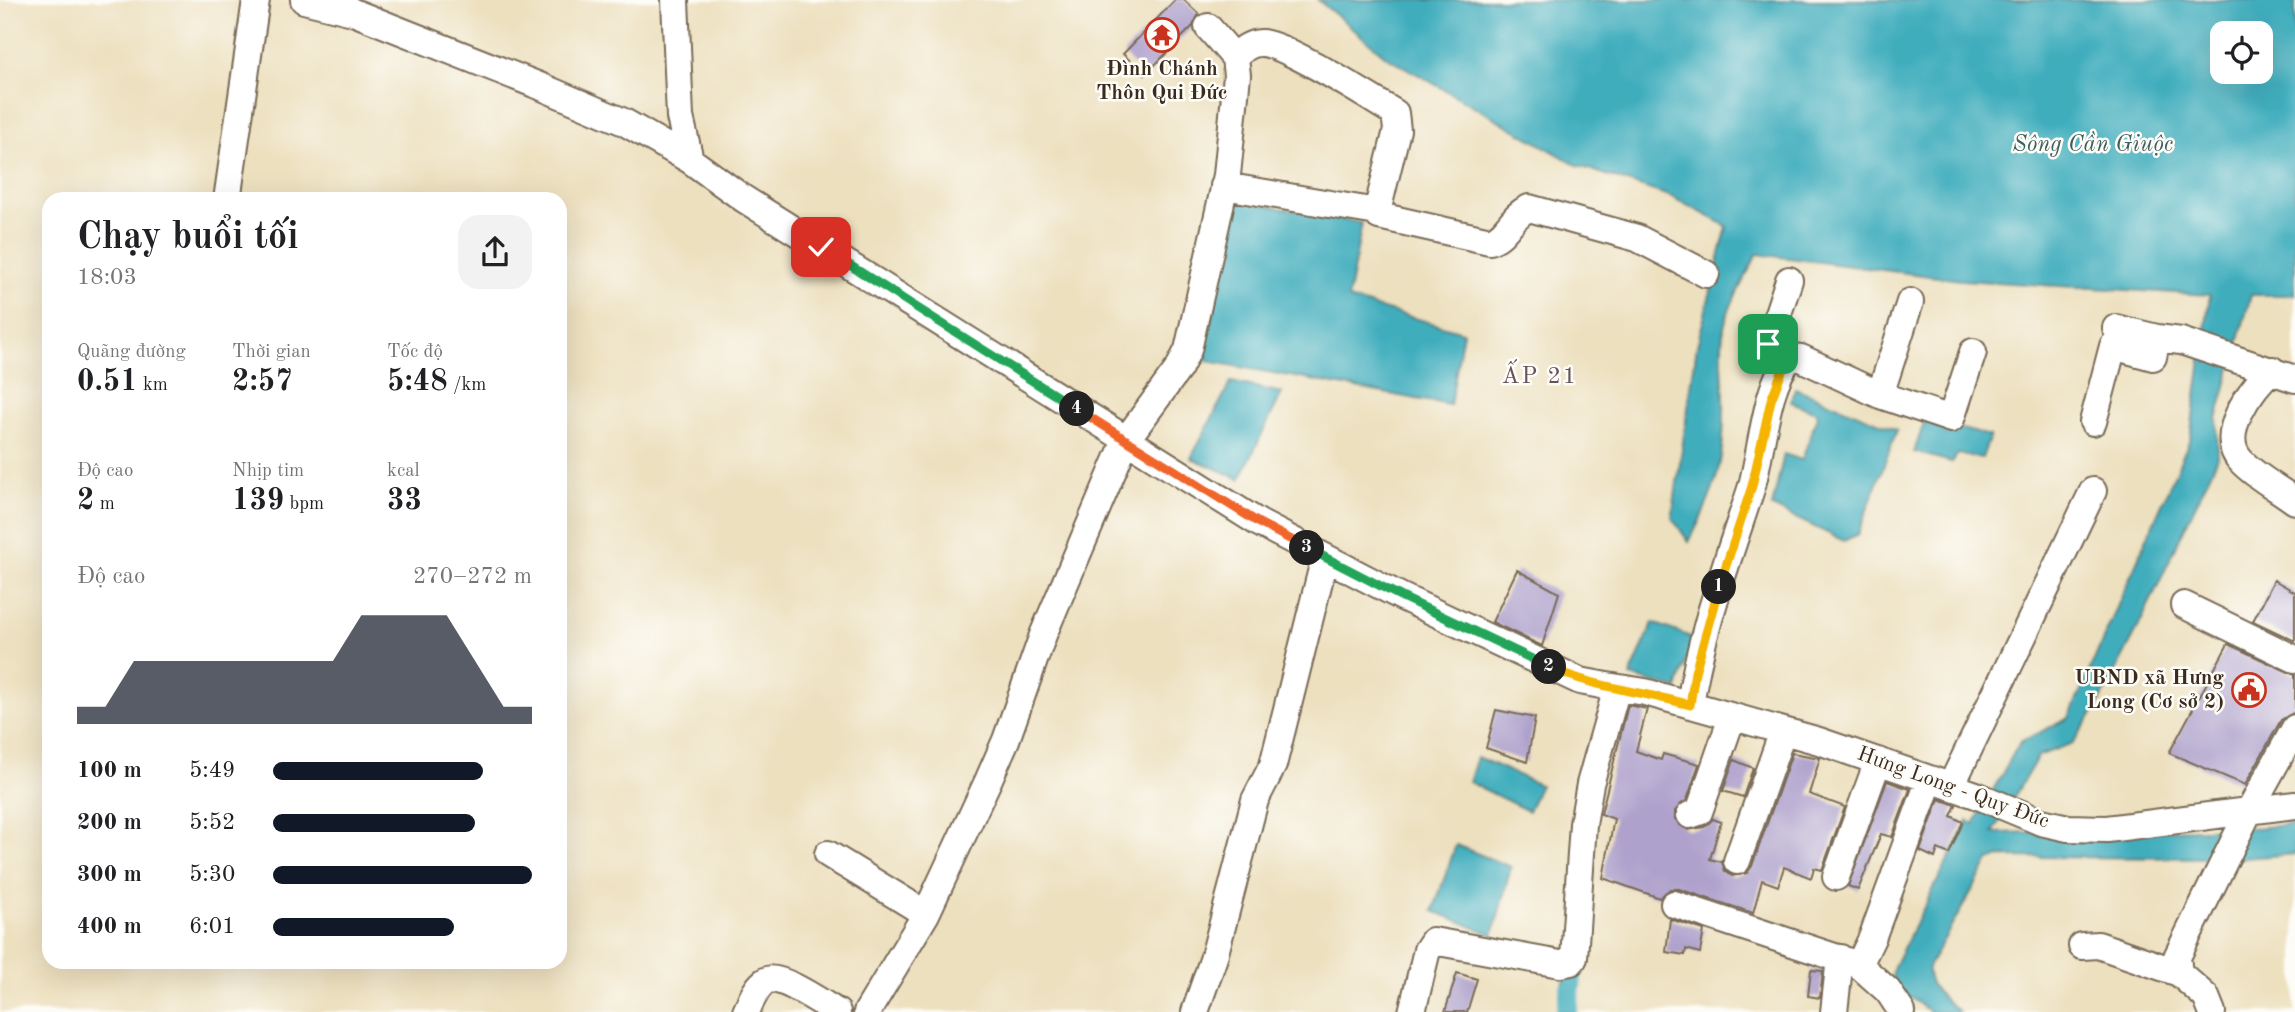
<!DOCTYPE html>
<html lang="vi">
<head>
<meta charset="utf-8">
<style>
	body { margin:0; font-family:"Old Standard TT",serif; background:#f2f2f2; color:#202124; height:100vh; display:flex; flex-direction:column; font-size:26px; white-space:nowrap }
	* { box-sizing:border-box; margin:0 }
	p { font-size:23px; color:#757577 }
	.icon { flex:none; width:38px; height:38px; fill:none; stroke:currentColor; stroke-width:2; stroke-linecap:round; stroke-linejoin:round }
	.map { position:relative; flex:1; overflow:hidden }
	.side { position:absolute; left:42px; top:192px; width:525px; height:777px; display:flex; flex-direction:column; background:#fff; border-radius:21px; box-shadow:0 7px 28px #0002 }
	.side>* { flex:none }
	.tools { position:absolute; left:2210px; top:21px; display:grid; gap:14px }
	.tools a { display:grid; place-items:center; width:63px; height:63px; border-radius:14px; background:#fff; box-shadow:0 7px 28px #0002; font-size:35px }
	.pin { position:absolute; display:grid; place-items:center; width:60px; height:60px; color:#fff; margin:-30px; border-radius:14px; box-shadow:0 4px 10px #0006 }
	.km { position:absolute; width:35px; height:35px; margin:-18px; border-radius:50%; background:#222; color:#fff; font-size:19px; line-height:35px; text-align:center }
	.round { display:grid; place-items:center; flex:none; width:74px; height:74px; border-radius:21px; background:#f2f2f2 }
	.headline { display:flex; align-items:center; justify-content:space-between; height:119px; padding:0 35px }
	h1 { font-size:38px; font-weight:600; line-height:52px }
	.figures { display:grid; grid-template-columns:repeat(3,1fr); gap:10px; height:119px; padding:7px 35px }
	.figures div { display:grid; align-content:center }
	.figures b { font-size:30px; font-weight:600 }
	.figures small { font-size:19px; font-weight:400 }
	.figures p { font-size:19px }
	.chart { height:196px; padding:14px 35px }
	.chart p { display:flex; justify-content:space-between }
	.chart svg { width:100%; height:126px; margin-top:7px; fill:#111827; opacity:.7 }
	ul { padding:0 35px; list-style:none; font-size:23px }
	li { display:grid; grid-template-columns:112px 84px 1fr; align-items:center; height:52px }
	li i { height:18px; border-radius:9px; background:#111827 }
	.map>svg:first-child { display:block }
</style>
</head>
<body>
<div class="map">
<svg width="2295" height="1012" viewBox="0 0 2295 1012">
	<rect width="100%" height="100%" fill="#fdfcf7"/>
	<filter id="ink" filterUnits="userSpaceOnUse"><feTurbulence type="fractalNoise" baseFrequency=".0143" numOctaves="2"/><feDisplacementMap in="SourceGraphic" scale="14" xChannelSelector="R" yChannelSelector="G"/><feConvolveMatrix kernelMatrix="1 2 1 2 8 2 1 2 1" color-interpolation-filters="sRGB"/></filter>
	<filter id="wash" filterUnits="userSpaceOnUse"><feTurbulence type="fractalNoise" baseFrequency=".00686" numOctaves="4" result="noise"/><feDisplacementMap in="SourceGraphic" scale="28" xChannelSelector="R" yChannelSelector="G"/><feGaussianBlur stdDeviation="1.57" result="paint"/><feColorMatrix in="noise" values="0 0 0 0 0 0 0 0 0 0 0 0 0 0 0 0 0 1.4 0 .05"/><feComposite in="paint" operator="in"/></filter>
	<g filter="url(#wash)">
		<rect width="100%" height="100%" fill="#ede0bf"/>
		<path fill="#3fadbd" stroke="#3d6c6e" stroke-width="2" fill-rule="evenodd" d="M1318,0h977v295h-44l-34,124 1,38 -83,177 -39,75 -23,34 -35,13 -45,77 261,-5 41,-4v30l-52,4 -244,-1 -10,4 -61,106c-2,21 17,32 31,45h-29l-32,-24 -6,-10 2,-12 74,-145 6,3 46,-82 49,-24 121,-279 20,-144 -249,-15 -204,-26c-12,25 -30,52 -34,79 -3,20 0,44 1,65 1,63 -6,88 -35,144l-17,-24 25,-172 30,-120 -55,-29 -95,-32 -190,-108zM2222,33h39v39h-39z
			M1232,199l130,24 -14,76 115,33 -13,73 -254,-46z
			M1231,382l51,11 -42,86 -49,-21z
			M1795,388l102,42 -39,104 -14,7 -72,-34 12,-53 18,6 16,-47 -27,-11z
			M1925,420l65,16 -8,22 -24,-4 -6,8 -38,-10z
			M1653,623l41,15 -17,51 -47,-13z
			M1477,757l63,28 -12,26 -59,-29z
			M1456,845l55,22 -18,68 -60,-24z
			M1566,972l14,3 -5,37h-17z"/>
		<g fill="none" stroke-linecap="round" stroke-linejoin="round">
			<path stroke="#3fadbd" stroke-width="5" d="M1571,973l9,2 -5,37
				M1558,1012l5,-26"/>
		</g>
		<g id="blocks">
			<path fill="#aea1cc" d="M1175,0h9l15,14 -6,12 -48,49 -22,-21z
				M1517,570l42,23 -17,53 -50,-24z
				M2274,580l21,12v49l-42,-20z
				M2228,644l67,31v37l-14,8 -36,65 -76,-32z
				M1628,705l19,4 -11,42 25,9 2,-6 36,10 -12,36 -12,11v8l13,11 16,-3 9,-8 8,3 -11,37 12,3 3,9 7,5 15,-3 5,-7 40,-113 28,5 -11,36 36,13 -23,63 -8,-2 -3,10 -27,-11 -6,19 -16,-6 -9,33 -74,-24h-9l-10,9 -57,-20 11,-59 -13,-5z
				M1496,710l39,8 -8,44 -41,-14z
				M1734,760l19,8 -10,29 -20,-6z
				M1887,781l23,8 -18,48 -11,-3 -23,56 -10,-4z
				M1939,799l17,6 -5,11 12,6 -14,32 -11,-5 -3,9 -15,-7z
				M1670,919l34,11 -4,23 -14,-4 -1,6 -19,-3z
				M1811,970l12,1 -3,27 -12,-2z
				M1457,973l20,6 -10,33h-22z"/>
		</g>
	</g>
	<g filter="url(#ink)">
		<use href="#blocks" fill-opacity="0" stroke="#796a56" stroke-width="2"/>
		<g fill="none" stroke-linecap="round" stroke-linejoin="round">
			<g stroke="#796a56" stroke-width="30">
				<path id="minor" d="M304,0l49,12 189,75 82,35 66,38
					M675,0l5,117 10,43 54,39 515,324 143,74 178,84 37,7 -16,-3
					M1235,58c6,-8 16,-16 28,-15 28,4 105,54 132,70l2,17 -20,82 2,4 111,25c19,-7 20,-25 39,-33l108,30 69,36
					M1224,186l153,26
					M227,200l29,-200
					M1789,280l-21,64 23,13
					M2116,328l41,10
					M2272,370c-20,16 -56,66 -31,91 15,16 37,27 54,40
					M1880,395l30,-93
					M2093,422l20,-76 40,11 4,-19 24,3 114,38
					M2184,605l111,54
					M1601,685l44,7 174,49 157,54 65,27 27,6 39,1 188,-24
					M1690,705c11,-75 38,-145 61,-216 11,-36 14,-105 40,-132l10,1 79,37 71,24 22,-67
					M1951,786l142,-295
					M1690,815l9,-3 33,-95
					M828,854l98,60
					M1737,861l46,-130
					M1836,877l42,-116
					M1674,904l185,61
					M2082,946l16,-1 81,28
					M746,1012c5,-11 10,-26 21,-32 13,-6 56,24 70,32
					M867,1012l59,-98 62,-133 18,-41 37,-105 83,-195 53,-72 9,-18 39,-175 10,-100 -2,-17 -27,-31
					M1195,1012l19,-55 41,-157 18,-35 52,-208
					M1412,1012l15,-62 6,-9 127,23 11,-2 3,-4 9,-134 7,-40 27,-96
					M1834,1012l6,-54
					M1902,1012l-14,-21 -29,-26 13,-27 58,-159
					M2212,1012l-6,-15 -27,-24 -2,-16 72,-146 46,-83"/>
			</g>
			<use href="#minor" stroke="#fff" stroke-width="26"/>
		</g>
	</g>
	<g fill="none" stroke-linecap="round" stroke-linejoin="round" filter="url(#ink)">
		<g stroke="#fff" stroke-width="14">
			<path id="split-1" d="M1719,587l33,-101 19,-86 14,-36 6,-7 -23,-13"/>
		</g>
		<g stroke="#fff" stroke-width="14">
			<path id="split-2" d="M1549,667c44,21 93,24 141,38l5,-33 24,-85"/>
		</g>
		<g stroke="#fff" stroke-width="14">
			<path id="split-3" d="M1307,548l95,49 147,70"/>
		</g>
		<g stroke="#fff" stroke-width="14">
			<path id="split-4" d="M1077,409l182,114 48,25"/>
		</g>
		<g stroke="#fff" stroke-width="14">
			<path id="split-5" d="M821,247l256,162"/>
		</g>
		<use href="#split-1" stroke="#f5b400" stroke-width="9"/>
		<use href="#split-2" stroke="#f5b400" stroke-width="9"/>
		<use href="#split-3" stroke="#22a559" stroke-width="9"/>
		<use href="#split-4" stroke="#f0652b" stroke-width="9"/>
		<use href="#split-5" stroke="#22a559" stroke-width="9"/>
	</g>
	<defs>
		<g id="temple-ring" transform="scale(1.75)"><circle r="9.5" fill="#fdfcf7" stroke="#c8321e" stroke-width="1.5"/><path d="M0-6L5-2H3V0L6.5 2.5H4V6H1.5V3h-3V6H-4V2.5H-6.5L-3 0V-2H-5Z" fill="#c8321e"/></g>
		<g id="civic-ring" transform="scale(1.75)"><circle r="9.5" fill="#fdfcf7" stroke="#c8321e" stroke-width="1.5"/><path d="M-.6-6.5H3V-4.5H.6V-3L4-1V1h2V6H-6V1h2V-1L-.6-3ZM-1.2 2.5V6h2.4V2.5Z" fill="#c8321e"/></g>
	</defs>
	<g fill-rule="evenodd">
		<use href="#temple-ring" x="1162" y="35"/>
		<use href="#civic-ring" x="2249" y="690"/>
	</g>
	<g text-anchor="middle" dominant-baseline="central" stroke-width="5" stroke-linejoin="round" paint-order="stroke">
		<g font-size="21" font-weight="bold" fill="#3b2a1e" stroke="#fdfcf7">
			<text x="1162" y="69">Đình Chánh<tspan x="1162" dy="24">Thôn Qui Đức</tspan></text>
			<text x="2224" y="678" text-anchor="end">UBND xã Hưng<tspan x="2224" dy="24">Long (Cơ sở 2)</tspan></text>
		</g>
		<g font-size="21" fill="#3b2a1e" stroke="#fdfcf7">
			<text transform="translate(1953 788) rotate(20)">Hưng Long - Quy Đức</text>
		</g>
		<g font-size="23" font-style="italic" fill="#3d5e5e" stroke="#fdfcf7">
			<text x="2093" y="144">Sông Cần Giuộc</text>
		</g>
		<g font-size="23" letter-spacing="2" fill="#63545b" stroke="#fdfcf7">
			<text x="1540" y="376">ẤP 21</text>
		</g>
	</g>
</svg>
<div class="tools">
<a><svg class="icon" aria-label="locate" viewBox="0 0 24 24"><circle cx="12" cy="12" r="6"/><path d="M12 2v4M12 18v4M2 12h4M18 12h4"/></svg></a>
</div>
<div class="pin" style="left:1768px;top:344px;background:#1e9e55"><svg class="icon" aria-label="arrive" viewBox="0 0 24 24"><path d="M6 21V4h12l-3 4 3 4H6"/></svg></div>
<div class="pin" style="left:821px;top:247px;background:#d93025"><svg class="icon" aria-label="check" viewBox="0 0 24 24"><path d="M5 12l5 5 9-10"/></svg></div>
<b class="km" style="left:1719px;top:587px">1</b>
<b class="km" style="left:1549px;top:667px">2</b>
<b class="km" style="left:1307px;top:548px">3</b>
<b class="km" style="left:1077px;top:409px">4</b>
<section class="side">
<div class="headline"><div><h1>Chạy buổi tối</h1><p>18:03</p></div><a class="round"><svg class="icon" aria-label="share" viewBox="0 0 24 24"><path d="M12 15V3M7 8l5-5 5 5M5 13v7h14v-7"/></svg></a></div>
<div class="figures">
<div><p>Quãng đường</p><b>0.51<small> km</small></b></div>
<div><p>Thời gian</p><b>2:57</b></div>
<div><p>Tốc độ</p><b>5:48<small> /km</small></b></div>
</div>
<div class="figures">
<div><p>Độ cao</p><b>2<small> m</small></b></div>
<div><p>Nhịp tim</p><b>139<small> bpm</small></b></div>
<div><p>kcal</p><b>33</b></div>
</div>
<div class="chart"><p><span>Độ cao</span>270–272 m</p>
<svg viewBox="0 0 160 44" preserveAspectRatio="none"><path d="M0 44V38L10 38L20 22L30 22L40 22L50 22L60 22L70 22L80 22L90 22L100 6L110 6L120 6L130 6L140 22L150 38L160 38V44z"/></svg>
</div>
<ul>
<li><b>100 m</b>5:49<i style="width:81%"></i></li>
<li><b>200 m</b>5:52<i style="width:78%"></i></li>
<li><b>300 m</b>5:30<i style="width:100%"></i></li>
<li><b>400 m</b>6:01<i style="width:70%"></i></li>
</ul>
</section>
</div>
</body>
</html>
